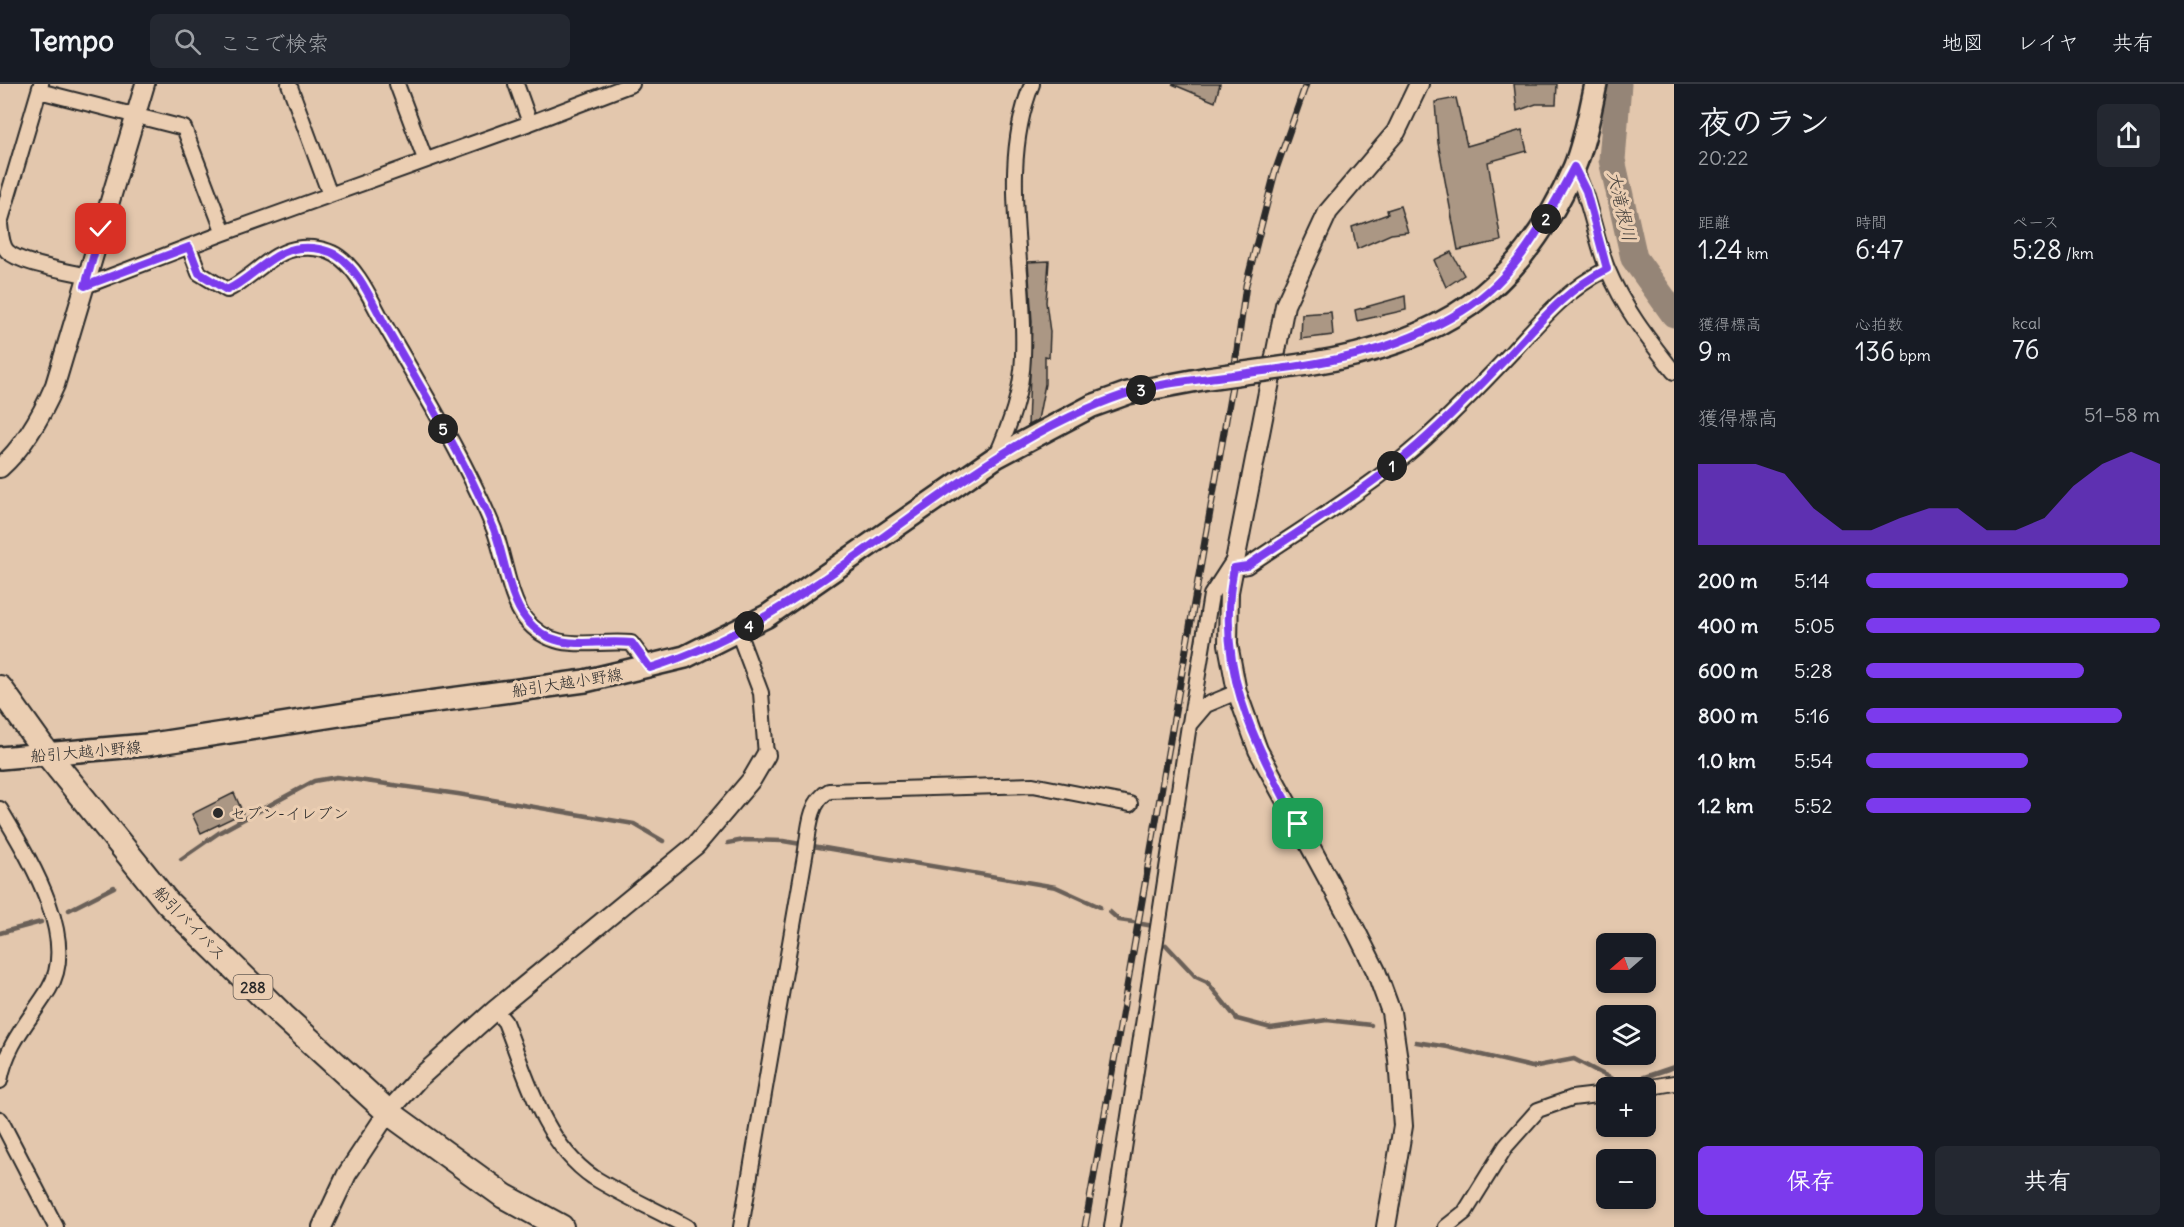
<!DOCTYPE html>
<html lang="ja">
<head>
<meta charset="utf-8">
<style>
	body { margin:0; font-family:Delius,"Klee One",sans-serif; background:#242831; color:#f1f3f6; height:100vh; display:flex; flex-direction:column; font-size:22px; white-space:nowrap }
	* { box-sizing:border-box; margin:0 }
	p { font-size:20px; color:#9ea1a6 }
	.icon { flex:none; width:33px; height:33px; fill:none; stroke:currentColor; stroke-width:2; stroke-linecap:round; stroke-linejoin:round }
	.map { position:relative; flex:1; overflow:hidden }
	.details { display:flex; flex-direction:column; background:#171b24; width:510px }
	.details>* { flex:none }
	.needle { width:39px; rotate:250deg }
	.buttons { position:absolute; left:1596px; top:849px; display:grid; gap:12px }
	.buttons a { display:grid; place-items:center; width:60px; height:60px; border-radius:9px; background:#171b24; box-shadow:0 3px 9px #0003; font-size:30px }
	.pin { position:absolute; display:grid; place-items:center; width:51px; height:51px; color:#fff; margin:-26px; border-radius:12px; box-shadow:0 3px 9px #0006 }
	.km { position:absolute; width:30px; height:30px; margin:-15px; border-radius:50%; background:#222; color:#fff; font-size:16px; line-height:30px; text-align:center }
	.round { display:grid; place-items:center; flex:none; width:63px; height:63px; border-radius:9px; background:#242831 }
	.headline { display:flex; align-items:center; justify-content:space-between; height:102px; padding:0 24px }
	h1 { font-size:33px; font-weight:600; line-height:45px }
	.stats { display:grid; grid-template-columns:repeat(3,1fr); gap:9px; height:102px; padding:6px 24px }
	.stats div { display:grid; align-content:center }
	.stats b { font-size:26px; font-weight:600 }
	.stats small { font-size:16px; font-weight:400 }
	.stats p { font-size:16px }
	.chart { height:168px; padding:12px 24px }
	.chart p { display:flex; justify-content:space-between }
	.chart svg { width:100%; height:108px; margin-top:6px; fill:#7c3aed; opacity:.7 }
	.button { display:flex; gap:12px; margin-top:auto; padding:12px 24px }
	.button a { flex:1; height:69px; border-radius:9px; background:#7c3aed; color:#fff; font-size:24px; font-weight:600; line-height:69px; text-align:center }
	.button a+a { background:#242831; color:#f1f3f6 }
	ul { padding:0 24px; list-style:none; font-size:20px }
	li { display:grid; grid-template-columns:96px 72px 1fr; align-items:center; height:45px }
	li i { height:15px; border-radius:8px; background:#7c3aed }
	header { display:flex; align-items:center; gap:36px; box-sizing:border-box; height:84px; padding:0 30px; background:#171b24; border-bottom:2px solid #363941 }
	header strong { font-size:28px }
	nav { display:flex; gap:33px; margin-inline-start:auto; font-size:21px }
	.search { width:420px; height:54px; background:#242831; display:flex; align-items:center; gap:15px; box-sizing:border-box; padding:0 21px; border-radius:9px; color:#9ea1a6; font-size:22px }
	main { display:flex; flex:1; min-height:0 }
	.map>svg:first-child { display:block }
</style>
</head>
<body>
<header>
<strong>Tempo</strong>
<div class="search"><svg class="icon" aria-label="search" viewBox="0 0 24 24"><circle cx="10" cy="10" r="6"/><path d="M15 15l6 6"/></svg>ここで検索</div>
<nav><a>地図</a><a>レイヤ</a><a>共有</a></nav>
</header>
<main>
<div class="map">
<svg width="1674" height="1143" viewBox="0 0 1674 1143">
	<rect width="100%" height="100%" fill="#e3c7ad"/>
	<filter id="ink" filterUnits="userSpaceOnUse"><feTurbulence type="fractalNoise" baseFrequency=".0167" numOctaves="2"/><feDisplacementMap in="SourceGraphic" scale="12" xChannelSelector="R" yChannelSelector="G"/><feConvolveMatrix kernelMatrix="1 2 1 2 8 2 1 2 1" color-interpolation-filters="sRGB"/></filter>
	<g filter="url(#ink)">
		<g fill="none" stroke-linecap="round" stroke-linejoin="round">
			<path stroke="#6b6159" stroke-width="4.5" d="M728,759l16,-3 39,1 273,46 44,20
				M181,775l39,-27 94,-51 23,-4 121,17 176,30 29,17
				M69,826l45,-23
				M1110,828l9,8 14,2
				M1142,840l11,2
				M0,849l41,-11
				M1166,861l30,32 11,5 30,37 34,9 56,-8 44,5
				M1416,958l32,5 84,20 42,-8 38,20
				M1624,1000l50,-17"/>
			<path stroke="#958577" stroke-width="27" d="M1618,0l-6,76 22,98 40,56"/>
		</g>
		<path fill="#ab9784" stroke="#2b2b2b" stroke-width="1.5" d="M1172,0h48l-5,18z
			M1514,0h43l-1,20h-20l-19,7z
			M1456,14l11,48 55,-16 5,21 -39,11 13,79 -43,9 -20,-107 -3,-41z
			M1400,122l8,26 -17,2 -34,15 -5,-22 36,-13 -1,-4z
			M1451,168l13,23 -18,12 -12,-27z
			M1049,177l-3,41 4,30 -1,25 -4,-1v28l-7,36 -10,5 4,-103 -4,-60z
			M1405,212l1,14 -49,11 -2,-11z
			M1331,228l2,23 -32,4 1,-25z
			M234,709l9,20 -42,20 -9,-19z"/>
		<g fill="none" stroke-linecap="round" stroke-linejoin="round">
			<g stroke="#2b2b2b" stroke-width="18">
				<path id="street" d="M289,0l41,111
					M397,0l28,75
					M516,0l14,39
					M39,7l145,37 40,105
					M1574,83c16,32 20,67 33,101 16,39 41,71 67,104
					M0,139l41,-139
					M0,140c1,8 1,20 7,27 13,13 62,20 81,25
					M189,163l10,26 28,17c26,-12 45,-40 74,-42 11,-1 25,1 35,7 23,14 36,48 49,70 38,66 80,134 109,204 10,26 15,70 31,90 30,37 68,20 106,24l19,25
					M85,202l139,-53 306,-110 102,-39
					M996,373c14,-33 26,-64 27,-101 4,-90 -26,-186 9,-272
					M1234,484l13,-2c57,-39 119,-75 171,-121 33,-29 64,-61 94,-93 31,-34 54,-62 95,-83
					M738,548l23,61 5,62
					M1190,639l21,-128 22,-34
					M0,725c27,46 80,129 49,180 -19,31 -43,55 -49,92
					M495,926l10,12c21,53 38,121 88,155 30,19 64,33 94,50
					M1645,1004l29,-5
					M0,1035l56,108
					M741,1143l64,-371c4,-21 3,-54 24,-65l204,-6 97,19
					M1112,1143l77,-502 17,-20 31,-13
					M1446,1143l19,-15 41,-66 32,-36 34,-12 34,-4"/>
			</g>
			<g stroke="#2b2b2b" stroke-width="22">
				<path id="secondary" d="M0,384c25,-22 42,-53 55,-83l90,-301
					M322,1143l25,-53 41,-62 30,-33 77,-69 201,-165 56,-66 14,-24
					M1386,1143l17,-101 -5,-66 -7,-48 -15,-41 -22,-44 -96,-177 -21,-58 -9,-48 1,-52 56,-287 43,-93 68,-80 23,-48"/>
			</g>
			<g stroke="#2b2b2b" stroke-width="26">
				<path id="primary" d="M1308,280c131,-20 212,-72 266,-196 11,-26 16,-57 22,-84
					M0,674l146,-13 238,-37 201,-27 100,-24 82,-41 229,-159 60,-32 36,-19 36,-13 80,-15"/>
			</g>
			<g stroke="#2b2b2b" stroke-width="28">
				<path id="highway" d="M0,604l48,67 119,147 116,114 105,96 116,84 57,31"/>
			</g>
			<use href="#street" stroke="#ebceb2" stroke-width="14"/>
			<use href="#secondary" stroke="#ebceb2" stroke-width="18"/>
			<use href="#primary" stroke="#ebceb2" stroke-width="21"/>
			<use href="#highway" stroke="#ebceb2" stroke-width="24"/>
			<g stroke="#2b2b2b" stroke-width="7">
				<path id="rail" d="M1085,1143l147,-841 14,-101 29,-113 31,-88"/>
			</g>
			<use href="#rail" stroke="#ebceb2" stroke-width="4.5" stroke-dasharray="14" stroke-linecap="butt"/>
			<g stroke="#2b2b2b" stroke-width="26" stroke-linecap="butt">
				<path id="primary-bridge" d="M1208,294l100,-14"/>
			</g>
			<use href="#primary-bridge" stroke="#ebceb2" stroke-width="21"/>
		</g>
	</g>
	<g fill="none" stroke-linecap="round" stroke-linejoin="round" filter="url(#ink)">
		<g stroke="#fff" stroke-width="12">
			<path id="route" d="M101,145l-16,57 104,-39 10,26 28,17c26,-12 45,-40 74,-42 11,-1 25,1 35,7 23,14 36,47 49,70 38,66 80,134 109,204 10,26 15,70 32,90 30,37 67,19 106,24l18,25c178,-54 300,-215 476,-274 29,-10 60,-13 91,-17 89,-12 166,-17 245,-66 54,-33 83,-90 112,-144l12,24 21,78c-41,21 -64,49 -95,83 -30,32 -61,64 -94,93 -52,46 -114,82 -171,121l-13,2c-20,98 19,172 64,256"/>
		</g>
		<use href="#route" stroke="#7c3aed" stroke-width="8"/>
	</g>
	<circle fill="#2b2b2b" stroke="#ebceb2" stroke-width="2" cx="218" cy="729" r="6"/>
	<g text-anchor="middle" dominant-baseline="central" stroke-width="6" stroke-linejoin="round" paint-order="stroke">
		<rect fill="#ebceb2" stroke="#655c54" stroke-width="1.5" x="233.5" y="891" width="39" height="24" rx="4.5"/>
		<g font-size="15" font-weight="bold" fill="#2b2b2b">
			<text x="253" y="903">288</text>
		</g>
		<g font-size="16" fill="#2b2b2b" stroke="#ebceb2">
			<text transform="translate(567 598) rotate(-9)">船引大越小野線</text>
			<text transform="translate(86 667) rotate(-5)">船引大越小野線</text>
			<text transform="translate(190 839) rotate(46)">船引バイパス</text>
		</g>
		<g font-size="16" fill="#2b2b2b" stroke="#ebceb2" text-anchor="start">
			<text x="230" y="729">セブン-イレブン</text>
		</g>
		<g font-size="18" font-style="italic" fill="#46423e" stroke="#ebceb2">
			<text transform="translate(1622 122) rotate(77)">大滝根川</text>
		</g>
	</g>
</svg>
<div class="buttons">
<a><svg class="needle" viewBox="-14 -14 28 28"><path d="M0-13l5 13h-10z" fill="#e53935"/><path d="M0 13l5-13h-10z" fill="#9ea1a6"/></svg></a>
<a><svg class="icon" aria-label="layers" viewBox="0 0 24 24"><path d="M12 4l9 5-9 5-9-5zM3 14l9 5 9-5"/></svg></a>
<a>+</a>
<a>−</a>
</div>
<div class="pin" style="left:1298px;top:740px;background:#1e9e55"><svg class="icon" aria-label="arrive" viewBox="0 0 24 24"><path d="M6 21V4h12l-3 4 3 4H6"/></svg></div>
<div class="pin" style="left:101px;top:145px;background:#d93025"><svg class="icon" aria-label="check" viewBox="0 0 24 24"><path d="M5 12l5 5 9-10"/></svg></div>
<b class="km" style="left:1392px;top:382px">1</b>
<b class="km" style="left:1546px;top:135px">2</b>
<b class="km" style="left:1141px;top:306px">3</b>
<b class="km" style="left:749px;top:542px">4</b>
<b class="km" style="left:443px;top:345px">5</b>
</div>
<section class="details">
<div class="headline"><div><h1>夜のラン</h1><p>20:22</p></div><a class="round"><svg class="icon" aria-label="share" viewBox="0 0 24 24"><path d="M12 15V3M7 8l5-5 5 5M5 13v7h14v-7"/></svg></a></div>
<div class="stats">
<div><p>距離</p><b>1.24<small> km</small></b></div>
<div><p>時間</p><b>6:47</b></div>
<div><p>ペース</p><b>5:28<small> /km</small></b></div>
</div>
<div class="stats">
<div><p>獲得標高</p><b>9<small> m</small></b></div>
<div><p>心拍数</p><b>136<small> bpm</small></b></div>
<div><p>kcal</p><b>76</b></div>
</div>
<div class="chart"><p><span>獲得標高</span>51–58 m</p>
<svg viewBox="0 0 160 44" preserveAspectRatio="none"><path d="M0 44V11L10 11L20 11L30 15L40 29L50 38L60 38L70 33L80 29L90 29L100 38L110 38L120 33L130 20L140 11L150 6L160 11V44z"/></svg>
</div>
<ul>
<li><b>200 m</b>5:14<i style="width:89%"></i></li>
<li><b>400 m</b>5:05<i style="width:100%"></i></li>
<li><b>600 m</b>5:28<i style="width:74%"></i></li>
<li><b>800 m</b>5:16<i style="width:87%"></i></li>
<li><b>1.0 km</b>5:54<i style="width:55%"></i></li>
<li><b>1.2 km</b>5:52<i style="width:56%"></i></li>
</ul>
<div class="button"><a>保存</a><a>共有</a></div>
</section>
</main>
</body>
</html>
